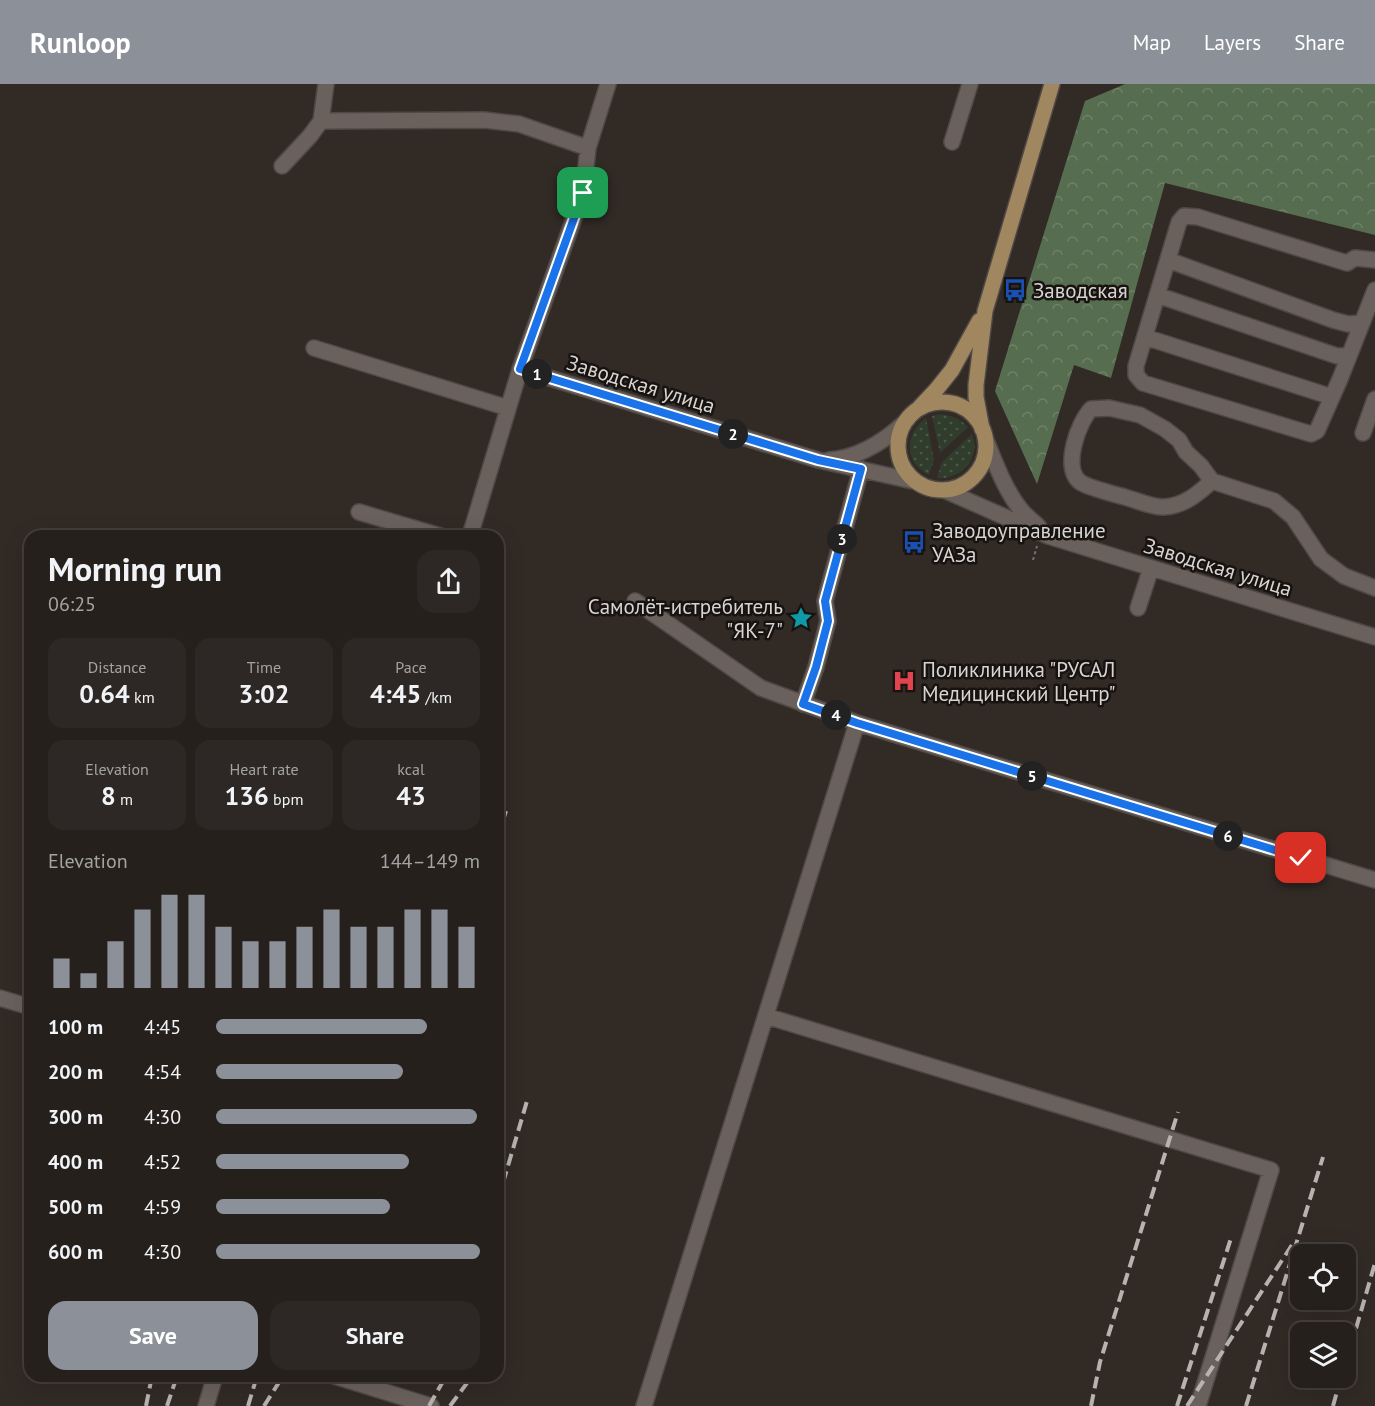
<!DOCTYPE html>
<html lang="en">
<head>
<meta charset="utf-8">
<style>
	body { margin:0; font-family:"PT Sans",sans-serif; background:#2d2825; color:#f1f3f6; height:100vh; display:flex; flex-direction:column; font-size:22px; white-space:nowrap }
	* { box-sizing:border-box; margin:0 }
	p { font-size:20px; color:#a3a3a3 }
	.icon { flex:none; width:33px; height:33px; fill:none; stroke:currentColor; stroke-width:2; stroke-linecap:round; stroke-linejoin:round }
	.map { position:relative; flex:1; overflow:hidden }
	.side { position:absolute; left:24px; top:446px; width:480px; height:852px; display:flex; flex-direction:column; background:#25201c; border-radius:18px; box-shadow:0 6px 24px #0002,0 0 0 2px #423e3b }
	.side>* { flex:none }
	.controls { position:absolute; left:1290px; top:1160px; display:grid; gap:12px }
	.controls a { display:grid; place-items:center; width:66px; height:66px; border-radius:12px; background:#25201c; box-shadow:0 6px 24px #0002,0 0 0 2px #423e3b; font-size:30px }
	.pin { position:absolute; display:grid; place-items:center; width:51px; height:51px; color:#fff; margin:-26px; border-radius:12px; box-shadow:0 3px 9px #0006 }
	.km { position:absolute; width:30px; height:30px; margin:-15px; border-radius:50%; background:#222; color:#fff; font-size:16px; line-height:30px; text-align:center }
	.round { display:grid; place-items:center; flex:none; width:63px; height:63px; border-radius:18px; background:#2d2825 }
	.summary { display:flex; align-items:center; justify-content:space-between; height:102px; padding:0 24px }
	h1 { font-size:33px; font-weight:700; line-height:45px }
	.figures { display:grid; grid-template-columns:repeat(3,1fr); gap:9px; height:102px; padding:6px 24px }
	.figures div { display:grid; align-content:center; border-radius:15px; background:#2d2825; text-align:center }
	.figures b { font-size:26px; font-weight:700 }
	.figures small { font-size:16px; font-weight:400 }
	.figures p { font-size:16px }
	.chart { height:168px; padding:12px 24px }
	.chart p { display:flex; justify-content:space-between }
	.chart svg { width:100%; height:108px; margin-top:6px; stroke:#8c9099; stroke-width:6 }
	.action { display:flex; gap:12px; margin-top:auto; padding:12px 24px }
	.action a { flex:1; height:69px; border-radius:18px; background:#8c9099; color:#fff; font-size:24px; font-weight:700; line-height:69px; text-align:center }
	.action a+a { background:#2d2825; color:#f1f3f6 }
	ul { padding:0 24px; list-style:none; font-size:20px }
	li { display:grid; grid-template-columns:96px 72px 1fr; align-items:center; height:45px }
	li i { height:15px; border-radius:8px; background:#8c9099 }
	header { display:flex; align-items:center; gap:36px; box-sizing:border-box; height:84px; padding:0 30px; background:#8c9099; color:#fff }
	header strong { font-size:28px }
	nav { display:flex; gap:33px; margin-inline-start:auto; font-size:21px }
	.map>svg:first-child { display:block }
</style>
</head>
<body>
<header>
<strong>Runloop</strong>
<nav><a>Map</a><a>Layers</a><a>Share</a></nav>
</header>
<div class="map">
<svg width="1375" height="1322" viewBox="0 0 1375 1322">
	<defs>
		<pattern id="grass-dots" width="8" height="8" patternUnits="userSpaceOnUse" patternTransform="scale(1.5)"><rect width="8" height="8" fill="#303d2c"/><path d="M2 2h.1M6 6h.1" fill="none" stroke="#4d584a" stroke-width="1.8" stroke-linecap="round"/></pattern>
		<pattern id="forest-crowns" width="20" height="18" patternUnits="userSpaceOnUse" patternTransform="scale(1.5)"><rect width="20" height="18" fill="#576d50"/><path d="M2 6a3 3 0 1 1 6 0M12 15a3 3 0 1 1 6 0" fill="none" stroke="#6f8168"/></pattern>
	</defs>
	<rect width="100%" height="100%" fill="#312a25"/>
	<path fill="url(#grass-dots)" d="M939,330c12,1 20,4 29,13l-28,26 -8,-37z
		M926,334l8,42 -5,15c-25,-12 -25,-41 -3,-57z
		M972,350c10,24 -11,46 -35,44l5,-16z"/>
	<path fill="url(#forest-crowns)" d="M1125,0h250v151l-210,-52 -54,195 -37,-13 -37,119 -42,-93 90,-290z"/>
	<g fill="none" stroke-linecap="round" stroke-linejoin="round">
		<g stroke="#4f4845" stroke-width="18">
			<path id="minor" d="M321,37l5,-37
				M952,58l18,-58
				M282,82l28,-30 11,-15 163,-1 35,4 69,24
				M1168,176l165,60 15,4 14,-1
				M1375,176l-20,-2 -8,5 -149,-46 -14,-1 -5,6 -43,144v9l7,8 168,51 6,-3 23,-52 35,-89
				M1157,211l180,61h12
				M1145,253l187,60
				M314,264l194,60
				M520,285l298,91 95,21
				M1363,349l12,-34
				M985,354c10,24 20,53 37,73 5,6 12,11 17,16
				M829,376c28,-2 54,-18 74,-36
				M1212,397c-13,12 -28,25 -48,26 -9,1 -26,-6 -36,-9 -10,-3 -40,-10 -48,-16 -18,-15 -2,-59 11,-73l18,-1 31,7 25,14 14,11 7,12 15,14 11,15 62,20 19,16 28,42 23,17 31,12
				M944,406l104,46 327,101
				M359,428l81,24
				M470,452l50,-167 63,-176 5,-45 20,-64
				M635,517l126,87 96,35 -213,683
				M1138,524l13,-40
				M803,620l13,-37 12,-46 -3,-20 36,-132
				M857,639l518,157
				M0,914l30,9
				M766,932l505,154 -73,236
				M334,1292l97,30
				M206,1322l9,-30"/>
		</g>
		<g stroke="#4f4845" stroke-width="18">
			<path id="major" d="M898 362a44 44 0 1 1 88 0a44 44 0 1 1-88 0Z
				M920,323l16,-17 16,-20 27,-49
				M982,345l-6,-32v-12l9,-74 67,-227"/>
		</g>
		<path stroke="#77716d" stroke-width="2" stroke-dasharray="3 3" stroke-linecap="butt" d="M1033,476l4,-14"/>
		<use href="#minor" stroke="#6a615c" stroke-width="15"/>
		<use href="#major" stroke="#a1875f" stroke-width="15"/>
		<path stroke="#b8b3af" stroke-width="4" stroke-dasharray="12 6" stroke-linecap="butt" d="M498,752l8,-25
			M498,1116l29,-99
			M1346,1279l29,-100
			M146,1322l6,-30
			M167,1322l10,-30
			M248,1322l9,-30
			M264,1322l19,-30
			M429,1322l17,-30
			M450,1322l20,-27
			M1091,1322l9,-44 78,-250
			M1177,1322l55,-171
			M1187,1322l105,-161
			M1246,1322l77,-249
			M1333,1322l8,-29"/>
	</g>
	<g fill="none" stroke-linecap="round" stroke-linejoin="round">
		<g stroke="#fff" stroke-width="12">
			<path id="route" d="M583,109l-63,176 298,91 43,9 -36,132 3,20 -12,46 -13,37 54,19 444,135"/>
		</g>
		<use href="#route" stroke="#1a73e8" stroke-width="8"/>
	</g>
	<defs>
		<g id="bus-bare" transform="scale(1.8)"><path d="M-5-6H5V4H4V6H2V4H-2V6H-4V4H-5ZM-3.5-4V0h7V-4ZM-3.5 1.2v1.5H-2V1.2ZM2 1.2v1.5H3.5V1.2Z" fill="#1a4fb4" stroke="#171311" stroke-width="2.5" paint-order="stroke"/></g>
		<g id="sight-bare" transform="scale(1.8)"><path d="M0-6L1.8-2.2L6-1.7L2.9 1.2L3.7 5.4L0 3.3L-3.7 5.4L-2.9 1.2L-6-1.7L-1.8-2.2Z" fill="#0f9aa8" stroke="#171311" stroke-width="2.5" paint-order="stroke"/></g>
		<g id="hospital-bare" transform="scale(1.8)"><path d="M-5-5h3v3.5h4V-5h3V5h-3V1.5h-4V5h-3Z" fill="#e0444e" stroke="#171311" stroke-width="2.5" paint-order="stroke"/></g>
	</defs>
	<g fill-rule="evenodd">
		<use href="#bus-bare" x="1015" y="206"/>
		<use href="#bus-bare" x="914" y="458"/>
		<use href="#sight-bare" x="801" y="534"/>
		<use href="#hospital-bare" x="904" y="597"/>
	</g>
	<g text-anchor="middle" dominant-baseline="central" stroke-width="5" stroke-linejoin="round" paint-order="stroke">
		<g font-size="21" fill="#d9d4d1" stroke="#171311" text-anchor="start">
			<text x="1033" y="206">Заводская</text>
			<text x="932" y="446">Заводоуправление<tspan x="932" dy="24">УАЗа</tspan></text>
			<text x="783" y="522" text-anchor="end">Самолёт-истребитель<tspan x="783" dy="24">"ЯК-7"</tspan></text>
			<text x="922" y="585">Поликлиника "РУСАЛ<tspan x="922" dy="24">Медицинский Центр"</tspan></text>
		</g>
		<g font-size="21" fill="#d9d4d1" stroke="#171311">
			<text transform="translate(641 300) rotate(17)">Заводская улица</text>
			<text transform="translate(1218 483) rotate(17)">Заводская улица</text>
		</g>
	</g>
</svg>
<div class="controls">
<a><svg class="icon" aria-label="locate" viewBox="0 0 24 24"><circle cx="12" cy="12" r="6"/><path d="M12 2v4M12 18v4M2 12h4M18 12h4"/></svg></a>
<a><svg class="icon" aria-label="layers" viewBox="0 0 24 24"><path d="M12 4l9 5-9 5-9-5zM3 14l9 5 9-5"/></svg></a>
</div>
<div class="pin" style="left:583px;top:109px;background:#1e9e55"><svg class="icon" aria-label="arrive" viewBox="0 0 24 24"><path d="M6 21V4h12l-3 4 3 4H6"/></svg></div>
<div class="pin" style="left:1301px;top:774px;background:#d93025"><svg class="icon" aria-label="check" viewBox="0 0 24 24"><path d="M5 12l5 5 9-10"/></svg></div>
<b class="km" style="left:537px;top:290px">1</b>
<b class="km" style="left:733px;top:350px">2</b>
<b class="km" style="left:842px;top:455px">3</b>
<b class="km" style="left:836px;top:631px">4</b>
<b class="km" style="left:1032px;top:692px">5</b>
<b class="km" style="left:1228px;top:752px">6</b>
<section class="side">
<div class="summary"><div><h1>Morning run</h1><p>06:25</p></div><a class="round"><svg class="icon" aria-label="share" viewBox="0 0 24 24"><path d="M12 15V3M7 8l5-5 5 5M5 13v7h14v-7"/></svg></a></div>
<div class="figures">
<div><p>Distance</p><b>0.64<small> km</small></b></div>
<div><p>Time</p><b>3:02</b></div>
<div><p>Pace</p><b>4:45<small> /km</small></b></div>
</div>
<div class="figures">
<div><p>Elevation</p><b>8<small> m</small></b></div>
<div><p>Heart rate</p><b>136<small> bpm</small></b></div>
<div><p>kcal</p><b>43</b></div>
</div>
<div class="chart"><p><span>Elevation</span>144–149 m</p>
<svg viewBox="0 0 160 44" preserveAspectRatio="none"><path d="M5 44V32M15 44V38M25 44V25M35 44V12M45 44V6M55 44V6M65 44V19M75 44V25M85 44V25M95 44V19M105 44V12M115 44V19M125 44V19M135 44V12M145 44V12M155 44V19"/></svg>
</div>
<ul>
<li><b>100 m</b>4:45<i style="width:80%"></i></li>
<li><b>200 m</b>4:54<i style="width:71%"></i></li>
<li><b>300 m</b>4:30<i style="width:99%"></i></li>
<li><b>400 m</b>4:52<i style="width:73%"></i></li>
<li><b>500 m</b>4:59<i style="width:66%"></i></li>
<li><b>600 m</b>4:30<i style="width:100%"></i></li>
</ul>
<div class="action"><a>Save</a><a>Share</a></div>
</section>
</div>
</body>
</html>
